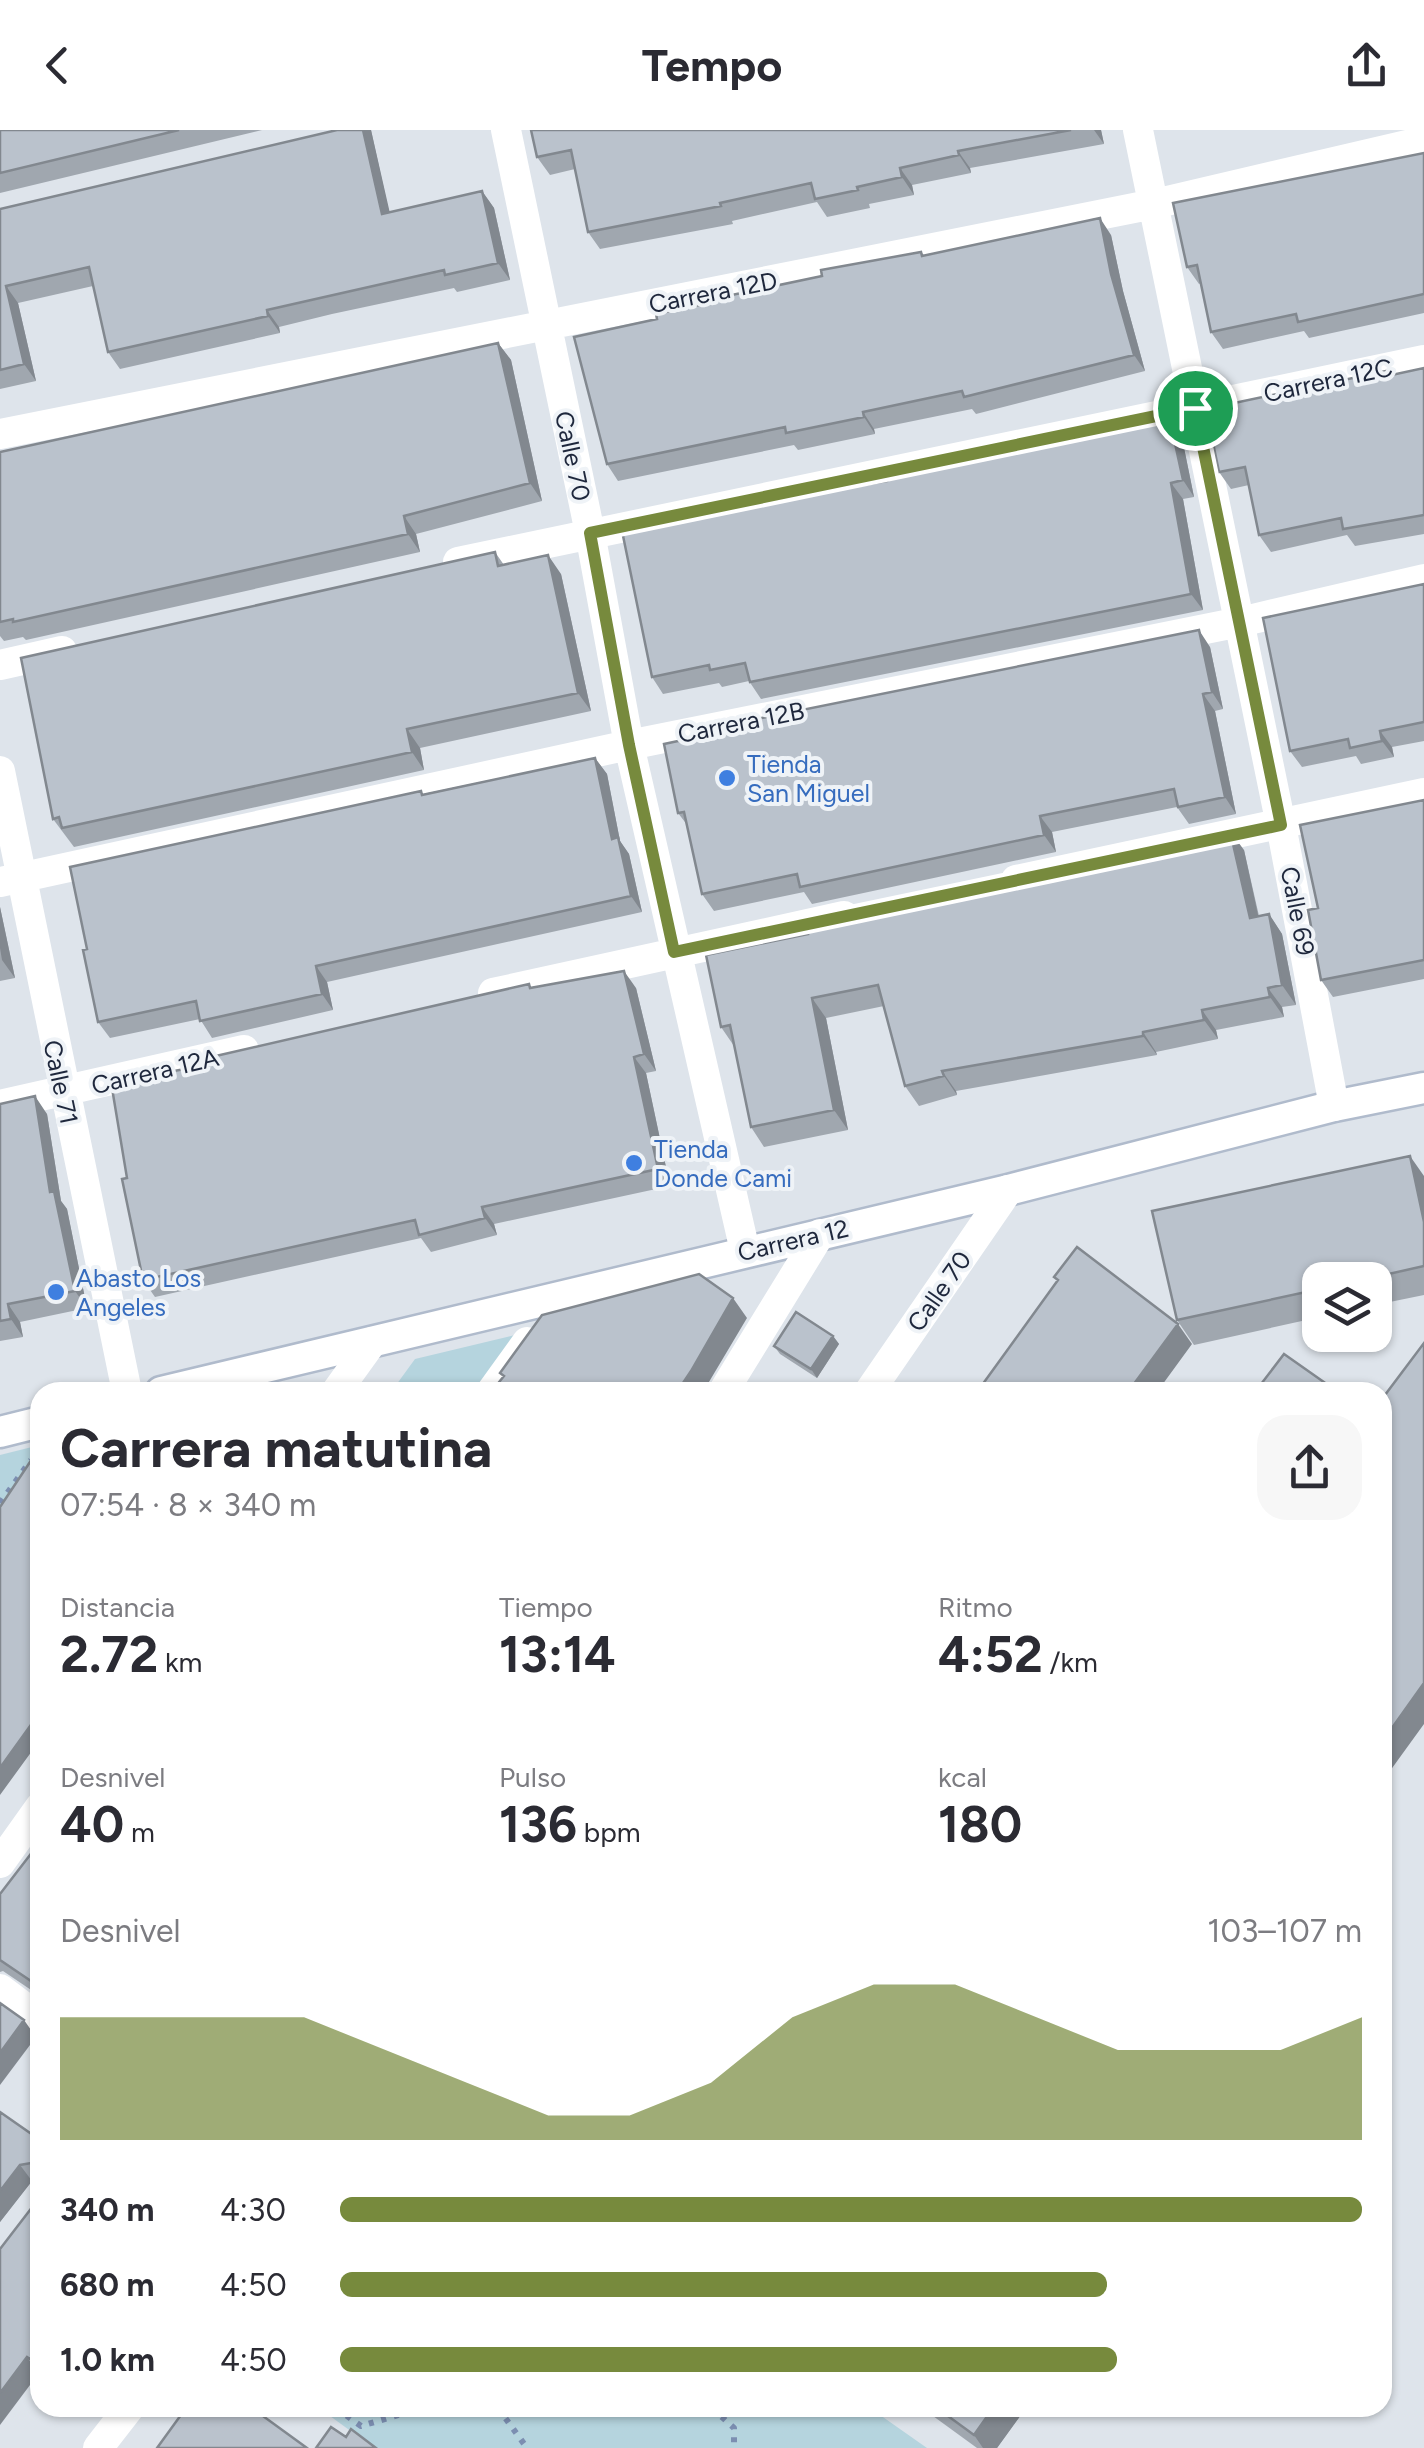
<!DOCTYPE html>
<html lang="es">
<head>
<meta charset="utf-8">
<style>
	body { margin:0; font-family:Figtree,sans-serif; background:#f7f7f7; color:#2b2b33; height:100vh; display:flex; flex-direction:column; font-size:38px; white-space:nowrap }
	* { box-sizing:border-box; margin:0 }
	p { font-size:32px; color:#7c7c81 }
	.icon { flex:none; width:55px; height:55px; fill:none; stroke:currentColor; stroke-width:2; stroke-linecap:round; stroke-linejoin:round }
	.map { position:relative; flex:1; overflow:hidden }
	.sheet { position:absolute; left:30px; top:1252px; width:1362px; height:1035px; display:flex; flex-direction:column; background:#fff; border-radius:30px; box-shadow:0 2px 8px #0004 }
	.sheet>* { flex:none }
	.controls { position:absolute; left:1302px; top:1132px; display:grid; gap:20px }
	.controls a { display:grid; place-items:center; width:90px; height:90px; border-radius:20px; background:#fff; box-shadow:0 2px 8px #0004; font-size:50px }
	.pin { position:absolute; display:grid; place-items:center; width:85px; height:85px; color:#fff; margin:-42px; border:5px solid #fff; border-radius:50%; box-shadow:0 2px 10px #0007 }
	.round { display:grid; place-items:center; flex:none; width:105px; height:105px; border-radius:30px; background:#f7f7f7 }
	.head { display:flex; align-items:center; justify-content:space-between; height:170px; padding:0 30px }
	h1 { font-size:55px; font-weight:700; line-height:75px }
	.figures { display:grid; grid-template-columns:repeat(3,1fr); gap:15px; height:170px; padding:10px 30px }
	.figures div { display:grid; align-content:center }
	.figures b { font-size:50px; font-weight:700 }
	.figures small { font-size:28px; font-weight:400 }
	.figures p { font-size:28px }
	.chart { height:280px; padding:20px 30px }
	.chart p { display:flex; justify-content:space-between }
	.chart svg { width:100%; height:180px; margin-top:10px; fill:#778a3d; opacity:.7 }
	ul { padding:0 30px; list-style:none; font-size:32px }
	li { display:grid; grid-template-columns:160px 120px 1fr; align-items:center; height:75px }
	li i { height:25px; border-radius:12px; background:#778a3d }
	header { display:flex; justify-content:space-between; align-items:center; height:130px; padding:0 30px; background:#fff; font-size:45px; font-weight:700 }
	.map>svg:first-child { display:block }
</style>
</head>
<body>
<header><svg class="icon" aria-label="back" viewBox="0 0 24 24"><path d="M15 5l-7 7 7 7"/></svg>Tempo<svg class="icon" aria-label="share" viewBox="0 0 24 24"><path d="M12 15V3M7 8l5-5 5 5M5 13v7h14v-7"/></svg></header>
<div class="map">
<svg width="1424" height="2318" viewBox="0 0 1424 2318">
	<rect width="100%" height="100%" fill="#dee4eb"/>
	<path fill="#b5d4de" d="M515,1205l-40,57h-84l24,-33z
		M40,1315v6l-40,56v-52z
		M319,2278h551l57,40h-553z"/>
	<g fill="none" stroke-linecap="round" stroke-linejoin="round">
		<g stroke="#b0bbcc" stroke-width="35">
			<path id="secondary" d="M161,1262l847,-202 326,-84 90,-18
				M0,1302l40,-10"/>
		</g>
		<path stroke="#7c8eb1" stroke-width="6" stroke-dasharray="5 8" stroke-linecap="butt" d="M0,1373l31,-43
			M336,2278l25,18 61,-18
			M498,2278l29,40
			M712,2278l22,20v20"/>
		<path stroke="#fff" stroke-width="30" d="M506,0l84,403 39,212 116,506
			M1138,0l143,695 53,281
			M0,304l1154,-230 270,-63
			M458,432l966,-202
			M0,535l62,-14
			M0,641l127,621
			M1016,750l408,-87
			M0,752l629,-137 611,-123 184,-43
			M493,863l351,-77
			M0,975l244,-55
			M336,1262l36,-50
			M491,1262l36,-50
			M723,1262l97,-158
			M869,1262l139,-202
			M0,1733l40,-56
			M0,1859l40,30
			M98,2318l31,-40"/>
		<use href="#secondary" stroke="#fff" stroke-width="30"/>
	</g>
	<path fill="#a0a7af" d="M0,0h262l-262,63z
		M371,0l18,82 93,-21 12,17 16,72 -53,12 -3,-4 -122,26 -53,13 1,6 -160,36 -12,-17 -15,-66 -75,17 18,78 -36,8v-180z
		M531,0h570l3,14 -134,24 1,5 -59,12 2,10 -45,9 1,4 -43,9 -10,-15 -85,19 1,3 -133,25 -12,-17 -13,-63 -25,6 -13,-18z
		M1424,23v160l-115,25 -5,-7 -81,18 -12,-17 -10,-49 -2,1 -12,-17z
		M1111,105l12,56 22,80 -169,43 -4,-5 -98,20 1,5 -77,16 -4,-5 -176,36 -11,-17 50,-145 264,-67 3,3z
		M498,213l13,17 31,141 -126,33 4,18 -394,88 -3,-3 -19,4 -4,-5v-184z
		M1424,238v166l-69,12 -8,-11 -76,17 -12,-17 -10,-50 -18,4 -12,-17 171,-96z
		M1181,303l13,64 -11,2 20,111 -442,89 -12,-18 -27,6 -3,-4 -56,11 -11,-17 19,-157 54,-8z
		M495,422l9,13 57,9 30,137 -171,37 4,22 -350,77 -21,-28z
		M1424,454v157l-32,6 2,10 -33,7 -5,-8 -54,11 -12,-16z
		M1210,517l13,62 -8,2 21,103 -47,10 -12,-17 -125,25 4,20 -244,52 -8,-12 -90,19 -12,-17 -14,-68 -10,-13z
		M595,628l12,16 13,67 9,13 13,58 -315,70 6,28 -121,28 -12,-19 -90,19 -12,-16 325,-228z
		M1424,670v179l-91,18 -12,-17 -3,-72z
		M1244,720l15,66 10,-2 13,20 14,71 -14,2 2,10 -68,13 2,9 -62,13 1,3 -201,36 1,4 -38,11 -14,-20 -21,-80 -58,12 22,112 -84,17 -13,-20 -17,-81 -13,-19 87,-93 242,-65 4,6z
		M0,777l15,71 -15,3z
		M529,854l3,4h104l20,83 -10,2 24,113 -176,38 3,11 -66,17 -10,-14 -266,59 -12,-17 -16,-102 81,-113z
		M0,974l47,10 14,87 6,8 20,99 -67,14 3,15 -23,4z
		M1424,1046v119l-49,10v-25h-55v37l-126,28 -17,-25z
		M833,1206l6,8 -22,34 -37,-24 -6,-8z
		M40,1712v154l-37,-25 -3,1v-78z
		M0,1982l40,28v40l-8,1 -32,41z
		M922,2278h104l-29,40h-20z"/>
	<path fill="#82888f" d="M363,0h8l23,101 -12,-17z
		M1094,0h7l3,14z
		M958,21l12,17 1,5 -12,-18z
		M900,38l12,17 2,10 -12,-18z
		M482,61l12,17 16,72 -12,-17z
		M1100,88l11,17 12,56 22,80 -11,-16 -23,-81z
		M6,156l12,17 18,78 -12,-17z
		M267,180l12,17 1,6 -12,-17z
		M498,213l13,17 31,141 -12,-18z
		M863,282l11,17 1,5 -11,-17z
		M1169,286l12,17 13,64 -11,-17z
		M1171,353l12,16 20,111 -12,-16z
		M404,386l12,18 4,18 -12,-18z
		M548,425l13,19 30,137 -13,-18z
		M1199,500l11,17 13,62 -11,-17z
		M1203,564l12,17 21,103 -11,-17z
		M407,599l13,19 4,22 -12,-18z
		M1380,601l12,16 2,10 -12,-16z
		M595,628l12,16 13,67 9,13 13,58 -11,-16 -19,-57z
		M1040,686l12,16 4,20 -12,-17z
		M1230,701l14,19 19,88 -13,-20z
		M0,777l15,71 -13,-18 -2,-12z
		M1269,784l13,20 14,71 -14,-20z
		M316,836l11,16 6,28 -11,-16z
		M624,841l12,17 20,83 -12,-17z
		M1268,858l14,19 2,10 -14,-20z
		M812,868l14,20 22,112 -14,-20z
		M1202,880l14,20 2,9 -14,-19z
		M1143,902l13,20 1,3 -14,-19z
		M634,927l12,16 24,113 -12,-17z
		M942,941l14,20 1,4 -13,-19z
		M35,966l12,18 14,87 6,8 20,99 -12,-17 -25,-99z
		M1410,1026l14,20v46z
		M482,1077l12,17 3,11 -12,-17z
		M733,1168l14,20 -44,74h-26z
		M8,1174l12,18 3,15 -12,-18z
		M1178,1194l14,20 -35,48h-29z
		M833,1206l6,8 -22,34 -6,-9z
		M1424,1553v41l-42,58v-40z
		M40,1576v34l-40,55v-27z
		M40,1839v25l-9,-13z
		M24,1890l12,17 -36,48v-32z
		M20,2035l12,16 -32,41v-31z
		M40,2218v25l-10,-14z
		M27,2227l12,16 -39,52v-32z
		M993,2278h33l-29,40h-14l-9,-13z"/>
	<path fill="#bac2cc" stroke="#82888f" stroke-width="2.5" d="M0,0h179l-179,43z
		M337,0h26l19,84 100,-23 16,72 -53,12 -1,-5 -124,28 -53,12 1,6 -160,36 -19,-85 -83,19 18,78 -24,6v-161z
		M531,0h540l-113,21 1,4 -59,13 2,9 -45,10 1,3 -43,9 -4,-16 -91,20 1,3 -133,26 -17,-82 -34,7z
		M1424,23v141l-126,28 -2,-8 -85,18 -14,-67 -10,2 -14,-64z
		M1100,88l11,56 23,81 -170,42 -2,-6 -99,21 1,5 -78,16 -1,-6 -178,37 -33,-127 83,-18 -1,-5 48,-10 -1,-3 119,-25 -1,-6 100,-18 1,4z
		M498,213l32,140 -126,33 4,18 -395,88v-3l-13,3v-170z
		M1424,238v147l-81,14 -2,-11 -82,17 -14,-68 -26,5 -13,-63 180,-38 1,5z
		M1169,286l14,64 -12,3 20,111 -441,88 -5,-19 -35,7 -1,-5 -57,12 -31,-151 48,-10v4l56,-8 76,-17 86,-14 -1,-4 210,-43 -1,-4z
		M495,422l3,14 50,-11 30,138 -171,36 5,23 -350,76 -3,-11 -6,2 -32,-161z
		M1424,454v138l-44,9 2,10 -32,7 -2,-9 -58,12 -27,-133z
		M1199,500l13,62 -9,2 22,103 -47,10 -4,-18 -134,27 4,19 -244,52 -3,-13 -95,20 -18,-82 -6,1 -14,-69 94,-20 -1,-5z
		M595,628l17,81 6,-2 13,59 -315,70 6,28 -122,27 -4,-20 -98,21 -15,-72 4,-1 -17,-82 351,-76 1,4z
		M1424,670v160l-103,20 -13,-70 10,-2 -18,-83z
		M1230,701l20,87 19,-4 13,71 -14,3 2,9 -68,13 2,10 -61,12v4l-201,35 2,5 -39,10 -27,-101 -66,13 22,112 -83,17 -21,-102 -9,2 -15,-72 102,-21 -3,-13 245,-52 2,7 132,-27 -1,-8z
		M624,841l20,83 -10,3 24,112 -176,38 3,11 -66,17 -4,-15 -272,60 -21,-101 5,-1 -16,-96 97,-17 -1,-7 322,-74 1,4z
		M35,966l15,96 4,-1 21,100 -67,13 3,15 -11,2v-217z
		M1410,1026l14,66v44l-62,14h-42v9l-143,31 -25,-109z
		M1077,1117l101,77 -50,68h-151l81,-112 -4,-3z
		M699,1144l34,24 -42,73 -14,21h-186l13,-16 -4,-3 42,-58z
		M796,1182l37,24 -22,33 -37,-23z
		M1424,1213v340l-42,59v-343z
		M1284,1224l54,38h-83z
		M40,1317v259l-5,7 3,2 -38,53v-261z
		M40,1712v127l-9,12 -31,-21v-66z
		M0,1873l24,17 -24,33z
		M0,1982l40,28v29l-9,-6 -11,2 -20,26z
		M40,2067v151l-10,11 -3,-2 -27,36v-144z
		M186,2278h66l55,40h-150z
		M937,2278h56l-19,27z
		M331,2297l15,10 5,-8 25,19h-60z"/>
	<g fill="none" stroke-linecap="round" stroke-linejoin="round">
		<g stroke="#fff" stroke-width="20">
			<path id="route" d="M1195,278l86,417 -607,127 -45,-207 -39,-212z"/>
		</g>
		<use href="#route" stroke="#778a3d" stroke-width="12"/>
	</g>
	<g fill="#3f7fe0" stroke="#eff3f7" stroke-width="4">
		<circle cx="727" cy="648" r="10"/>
		<circle cx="634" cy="1033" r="10"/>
		<circle cx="56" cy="1162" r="10"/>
	</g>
	<g text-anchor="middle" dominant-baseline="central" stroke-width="8" stroke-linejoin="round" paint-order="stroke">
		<g font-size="25" fill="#1e273c" stroke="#eff3f7">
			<text transform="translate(713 162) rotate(-11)">Carrera 12D</text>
			<text transform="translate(1328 250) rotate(-12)">Carrera 12C</text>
			<text transform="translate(573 326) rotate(78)">Calle 70</text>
			<text transform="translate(741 592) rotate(-11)">Carrera 12B</text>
			<text transform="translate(1298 781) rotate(79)">Calle 69</text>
			<text transform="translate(155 941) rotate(-13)">Carrera 12A</text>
			<text transform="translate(61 952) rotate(78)">Calle 71</text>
			<text transform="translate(793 1110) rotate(-13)">Carrera 12</text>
			<text transform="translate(939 1161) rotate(-55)">Calle 70</text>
		</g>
		<g font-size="25" fill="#366cbe" stroke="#eff3f7" text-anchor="start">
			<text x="747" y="634">Tienda<tspan x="747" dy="29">San Miguel</tspan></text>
			<text x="654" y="1019">Tienda<tspan x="654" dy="29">Donde Cami</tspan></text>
			<text x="76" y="1148">Abasto Los<tspan x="76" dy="29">Angeles</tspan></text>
		</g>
	</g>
</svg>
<div class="controls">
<a><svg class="icon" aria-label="layers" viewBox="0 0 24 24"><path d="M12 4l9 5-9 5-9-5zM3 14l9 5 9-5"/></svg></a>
</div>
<div class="pin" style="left:1195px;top:278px;background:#1e9e55"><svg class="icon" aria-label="arrive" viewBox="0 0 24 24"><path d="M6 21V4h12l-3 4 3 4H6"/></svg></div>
<section class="sheet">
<div class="head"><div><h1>Carrera matutina</h1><p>07:54 · 8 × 340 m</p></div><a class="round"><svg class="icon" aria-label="share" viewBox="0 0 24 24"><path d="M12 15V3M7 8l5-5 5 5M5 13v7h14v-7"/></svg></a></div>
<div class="figures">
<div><p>Distancia</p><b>2.72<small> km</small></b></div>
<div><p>Tiempo</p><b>13:14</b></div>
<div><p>Ritmo</p><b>4:52<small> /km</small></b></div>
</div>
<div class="figures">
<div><p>Desnivel</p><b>40<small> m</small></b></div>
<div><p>Pulso</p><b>136<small> bpm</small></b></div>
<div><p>kcal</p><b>180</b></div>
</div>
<div class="chart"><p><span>Desnivel</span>103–107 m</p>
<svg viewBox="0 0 160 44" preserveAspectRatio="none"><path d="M0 44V14L10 14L20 14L30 14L40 22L50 30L60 38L70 38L80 30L90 14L100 6L110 6L120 14L130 22L140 22L150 22L160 14V44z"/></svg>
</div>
<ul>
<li><b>340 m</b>4:30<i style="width:100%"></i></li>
<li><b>680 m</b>4:50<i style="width:75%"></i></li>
<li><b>1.0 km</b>4:50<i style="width:76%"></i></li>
</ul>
</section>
</div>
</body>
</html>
